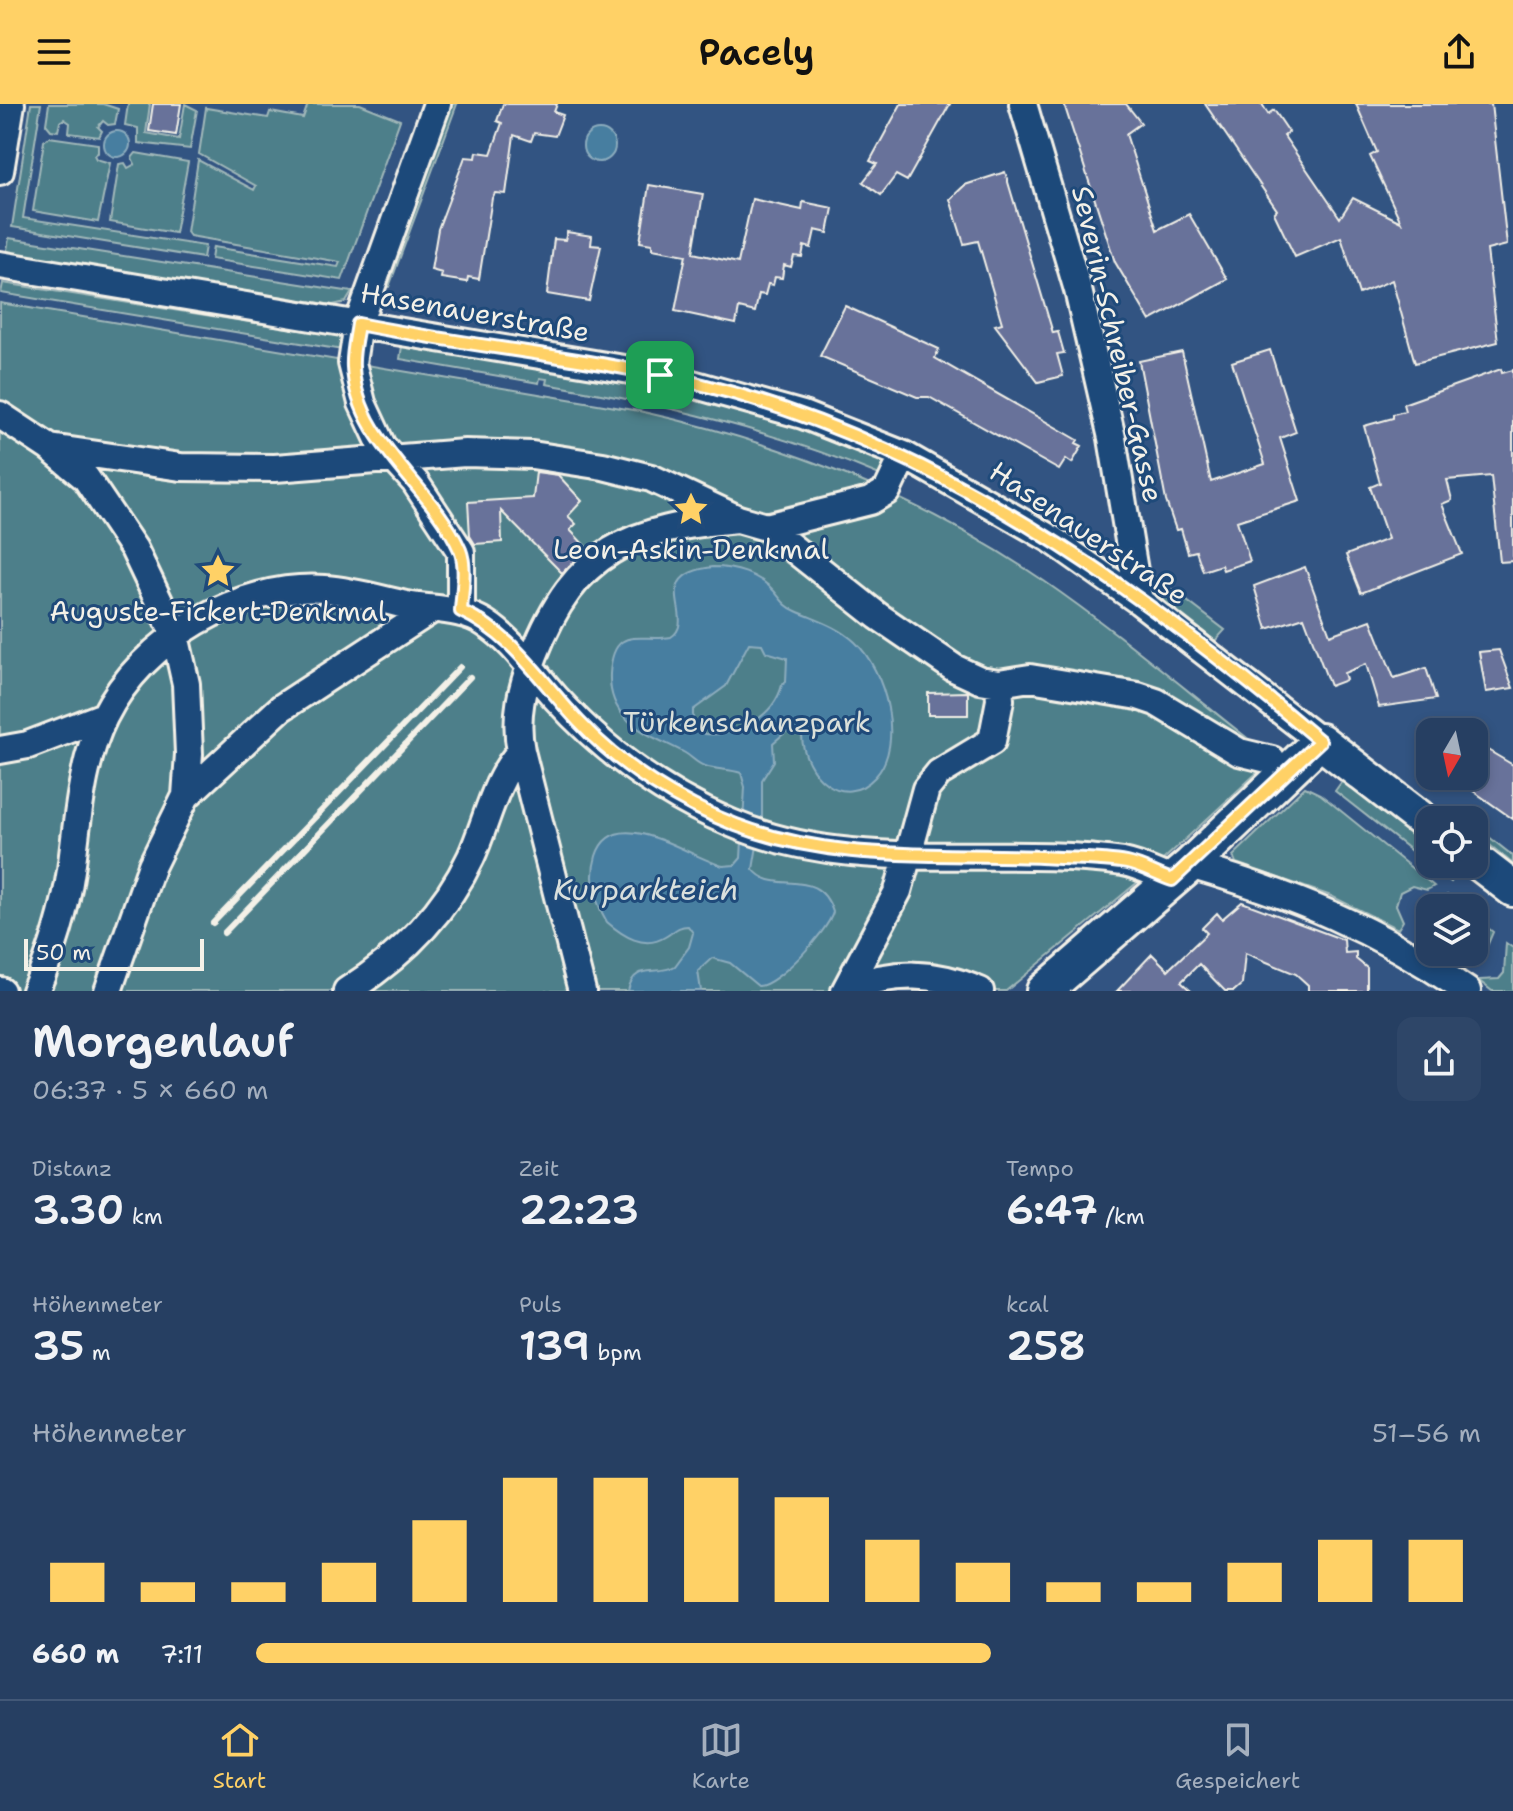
<!DOCTYPE html>
<html lang="de">
<head>
<meta charset="utf-8">
<style>
	body { margin:0; font-family:"Shantell Sans",sans-serif; background:#2e4668; color:#f1f3f6; height:100vh; display:flex; flex-direction:column; font-size:30px; white-space:nowrap }
	* { box-sizing:border-box; margin:0 }
	p { font-size:26px; color:#a4afbe }
	.icon { flex:none; width:44px; height:44px; fill:none; stroke:currentColor; stroke-width:2; stroke-linecap:round; stroke-linejoin:round }
	.map { position:relative; height:887px; overflow:hidden }
	.details { display:flex; flex-direction:column; background:#263f62; flex:1 }
	.details>* { flex:none }
	.needle { width:52px; rotate:189deg }
	.controls { position:absolute; left:1416px; top:614px; display:grid; gap:16px }
	.controls a { display:grid; place-items:center; width:72px; height:72px; border-radius:16px; background:#263f62; box-shadow:0 4px 12px #0003,0 0 0 2px #425877; font-size:40px }
	.scale { position:absolute; left:24px; bottom:20px; width:180px; box-sizing:border-box; padding-left:8px; border:4px solid #f4f1e8; border-top:0; font-size:22px; line-height:28px; white-space:nowrap; color:#f4f1e8; -webkit-text-stroke:6px #1f4a7a; paint-order:stroke }
	.pin { position:absolute; display:grid; place-items:center; width:68px; height:68px; color:#fff; margin:-34px; border-radius:16px; box-shadow:0 4px 12px #0006 }
	.round { display:grid; place-items:center; flex:none; width:84px; height:84px; border-radius:16px; background:#2e4668 }
	.headline { display:flex; align-items:center; justify-content:space-between; height:136px; padding:0 32px }
	h1 { font-size:44px; font-weight:600; line-height:60px }
	.stats { display:grid; grid-template-columns:repeat(3,1fr); gap:12px; height:136px; padding:8px 32px }
	.stats div { display:grid; align-content:center }
	.stats b { font-size:40px; font-weight:600 }
	.stats small { font-size:22px; font-weight:400 }
	.stats p { font-size:22px }
	.chart { height:224px; padding:16px 32px }
	.chart p { display:flex; justify-content:space-between }
	.chart svg { width:100%; height:144px; margin-top:8px; stroke:#ffd166; stroke-width:6 }
	ul { padding:0 32px; list-style:none; font-size:26px }
	li { display:grid; grid-template-columns:128px 96px 1fr; align-items:center; height:60px }
	li i { height:20px; border-radius:10px; background:#ffd166 }
	header { display:flex; justify-content:space-between; align-items:center; height:104px; padding:0 32px; background:#ffd166; color:#111; font-size:36px; font-weight:600 }
	.tabs { display:flex; justify-content:space-around; align-items:center; height:112px; border-top:2px solid #425877; background:#263f62; font-size:22px; color:#a4afbe }
	.tabs a { display:grid; justify-items:center; gap:4px }
	.tabs .current { color:#ffd166 }
	.map>svg:first-child { display:block }
</style>
</head>
<body>
<header><svg class="icon" aria-label="menu" viewBox="0 0 24 24"><path d="M4 6h16M4 12h16M4 18h16"/></svg>Pacely<svg class="icon" aria-label="share" viewBox="0 0 24 24"><path d="M12 15V3M7 8l5-5 5 5M5 13v7h14v-7"/></svg></header>
<div class="map">
<svg width="1513" height="887" viewBox="0 0 1513 887">
	<rect width="100%" height="100%" fill="#325482"/>
	<filter id="ink" filterUnits="userSpaceOnUse"><feTurbulence type="fractalNoise" baseFrequency=".0125" numOctaves="2"/><feDisplacementMap in="SourceGraphic" scale="16" xChannelSelector="R" yChannelSelector="G"/><feConvolveMatrix kernelMatrix="1 2 1 2 8 2 1 2 1" color-interpolation-filters="sRGB"/></filter>
	<g filter="url(#ink)">
		<path fill="#4e7f8a" stroke="#a1b8b9" stroke-width="2" d="M31,0h10l-18,114 182,28 -2,12 -191,-31z
			M49,0h54l15,5 -3,15 -7,1 -5,-4 -5,6 4,4 -3,6 -30,-4 1,-10 -6,-4 -4,3 -2,9 -7,-1 -5,-6z
			M128,0h22l-4,29 33,6 6,-35 12,6 -7,39 -52,-6v-15l-13,-3z
			M308,0h52l40,16 -58,160 -131,-21 2,-12 125,20 2,-5 -150,-26 -3,-4 11,-72 56,30 2,-4 -57,-32 7,-46 62,10 2,-6 33,6z
			M449,0h8l-68,183 -6,-1z
			M49,33l49,7v9l-4,2 2,4 14,4 -12,59 -65,-11 11,-70z
			M136,49l52,9 -13,71 -65,-11 9,-58 6,-1 3,5 7,-4 -3,-6z
			M9,134l343,54 -6,10 -13,3 -317,-50 -9,-5z
			M3,179l348,55 -2,13 -348,-58z
			M0,199l639,108c145,32 281,85 405,170 74,51 144,111 216,167l1,21 -111,103 -144,119h-1006z
			M402,242l275,46 108,30 102,40 -5,14c-109,-46 -219,-72 -336,-92l1,-5 -7,-1 -1,5 -139,-24z
			M1153,471l72,55 -10,11 -58,-46z
			M1343,676l87,68v16h10l15,13 -4,5 -116,-91z
			M1305,683l15,7 114,92 -7,4 -15,-4 -12,6 -4,13 7,16 -5,8 -67,-33 -95,-33 -3,-7z
			M1474,721l39,31v8l-39,-32z
			M1447,791l16,13h-33v41l-15,-9c5,-24 12,-31 32,-45z
			M1474,813l19,15 -11,26 -19,12 -29,-18h40z
			M1506,839l7,5v43h-21l-14,-11 21,-1 5,-6z"/>
		<path fill="#467ea0" stroke="#8cacbd" stroke-width="2" fill-rule="evenodd" d="M583 42a16 16 0 1 1 32 0a16 16 0 1 1-32 0Z
			M104 40a13 13 0 1 1 26 0a13 13 0 1 1-26 0Z
			M713,463c22,0 45,7 61,24 7,8 11,16 22,20 20,9 42,15 59,31 30,28 51,102 20,135 -33,35 -72,-4 -73,-41l-15,-5 -14,12 1,18 -12,19v37l-9,52c21,28 65,-5 80,43 -4,18 -57,75 -75,74l-28,-23 -18,-5 -14,13 3,20h-73c6,-30 29,-14 47,-25l14,-19 4,-14 -5,-7c-11,0 -14,6 -23,11 -21,13 -42,-1 -58,-15 -12,-20 -18,-43 -11,-66 17,-55 93,1 127,10l12,-1 6,-7 4,-71 -4,-14c-11,-4 -24,-3 -36,-7 -8,-2 -13,-9 -20,-13 -35,-19 -77,-29 -75,-79 3,-50 29,-32 61,-37 28,-18 -26,-62 42,-70zM749,539l13,1 4,8 21,6 -1,24 -4,3c-8,32 -45,52 -77,49l-12,-9v-15l33,-24z"/>
		<path fill="#67729a" stroke="#f4f1e8" stroke-width="2" d="M153,0h28l-5,31 -27,-4z
			M503,0h54l-3,8 9,3 -8,21 -21,-3 -3,8 -17,-6 -8,59 -11,-1 -3,5 -13,81 -11,-2 -1,5 -26,-4 1,-5 -11,-3 7,-41 27,-72 11,1 1,-6 14,2 11,-31 -5,-2z
			M901,0h49l-43,77 -11,-6 -15,20 -18,-13 14,-18 -7,-3z
			M1064,0h62l15,19 -15,11 31,96 32,-16 38,65 -77,42 -35,-59z
			M1205,0h57l6,10 6,-4 15,22 -5,4 56,82 13,-20 48,24 -31,-66 7,-4 -21,-48h135l16,141 -20,5 11,92 -83,21 -23,-83 -33,14 -18,-57 -46,20 -21,-44 3,-3z
			M1005,68l48,161 5,-1 6,21 -7,1 6,22 -25,6 -43,-57 7,-2 -24,-82 -14,3 -14,-45 15,-14z
			M649,81l54,9 -10,59 45,10 14,-64 50,11 1,-8 30,6 -5,25 -13,-3 -4,18 -7,-2 -2,11 -8,-1 -3,11 -7,-2 -2,13 -7,-1 -2,8 -5,-1 -3,11 -6,-1 -4,18 -16,-4 -3,16 -61,-13 11,-56 -34,-6v-5l-12,-2z
			M567,128l25,4 -1,9 10,1 -12,55 -42,-7 7,-55 11,1z
			M845,202l94,43 -4,9 143,82 -2,3 6,3 -10,17 -6,-4 -7,11 -130,-73h-12l-97,-41z
			M1270,246l26,82 -16,6 20,63 -63,20 13,40 -27,9 -2,-5 -18,6 -7,-20 -8,2 -7,-24 -5,1 -10,-29 -27,-140 43,-9 29,130 54,-18 -33,-102z
			M1501,265l1,4 11,-3v191l-13,1 -9,-86 -44,4 5,20 -10,4 20,50 -101,39 -15,-38 42,-16 -18,-52 10,-4 -16,-57 29,-8v-4l12,-3 -2,-7z
			M536,368l22,3 24,26 -14,15 8,8 -6,6 18,19 -26,24 -61,-62 1,31 -27,2 -5,-8 -2,-34 65,-4z
			M1305,463l25,68 41,-15 23,58 32,-10 10,31 -57,8 -13,-43 -22,9 2,7 -16,6 -26,-69 -37,12 -13,-43z
			M1499,546l14,38 -27,4 -7,-40z
			M968,588v23h-40v-22z
			M1474,638l39,23v54l-61,-43h22z
			M1242,798l102,38 1,13 11,-1v7l11,9v23h-59v-6l-12,-11 -51,-21 -3,31 -8,7h-9l-26,-27 -18,18 10,9h-74l35,-37 16,16 39,-37 -5,-5 15,-15 5,6z"/>
		<g fill="none" stroke-linecap="round" stroke-linejoin="round">
			<g stroke="#f4f1e8" stroke-width="32">
				<path id="minor" d="M437,0l-79,220 -6,39 10,40 20,43 33,36 46,70v59
					M1023,0l55,186 34,148 27,163
					M0,67l11,-67
					M0,161l660,110 143,40 101,40 147,84 88,62 181,140
					M0,311l50,33 36,30 48,71 41,86 11,49 3,70 -3,42
					M50,344l131,19 94,1 190,-15 67,2 71,11 48,12 87,41 28,8 112,89 76,52 26,12 19,3 31,-5 108,18 18,6 83,50 33,8
					M766,423l104,-26 17,-10 17,-36
					M0,646l28,-5 76,-29
					M521,647l61,240
					M1190,761c106,31 185,63 277,126
					M848,884c46,-17 87,-17 132,3
					M0,887h1
					M35,887c17,-38 30,-79 36,-121 7,-50 10,-107 33,-153 39,-78 135,-134 221,-128 28,2 54,10 81,16 27,5 56,3 79,18 31,20 47,49 71,75 49,54 108,97 175,125 124,53 262,21 392,39 17,3 33,12 49,18
					M108,887l44,-126 34,-69 95,-88 150,-98
					M347,887c53,-34 97,-76 124,-134 16,-35 23,-77 50,-106 -7,-34 1,-64 13,-96 41,-105 96,-127 204,-136
					M845,887l53,-100 28,-102 13,-16 53,-32 8,-41 -1,-17"/>
			</g>
			<g stroke="#f4f1e8" stroke-width="40">
				<path id="major" d="M1474,755l39,30
					M1044,887l146,-126 130,-124 110,85"/>
			</g>
			<use href="#minor" stroke="#1f4a7a" stroke-width="26"/>
			<use href="#major" stroke="#1f4a7a" stroke-width="34"/>
			<path stroke="#f4f1e8" stroke-width="6" d="M213,819l247,-256
				M224,829l246,-256"/>
		</g>
	</g>
	<g fill="none" stroke-linecap="round" stroke-linejoin="round" filter="url(#ink)">
		<g stroke="#fff" stroke-width="16">
			<path id="route" d="M358,220c114,23 232,33 345,61 233,58 436,203 617,356l-148,139c-15,-5 -30,-14 -45,-17 -22,-4 -45,-4 -67,-5 -109,-7 -220,7 -324,-33 -57,-22 -115,-58 -157,-103 -38,-40 -65,-87 -118,-111 1,-18 6,-44 -1,-61 -28,-64 -104,-108 -107,-183 -1,-14 3,-29 5,-43z"/>
		</g>
		<use href="#route" stroke="#ffd166" stroke-width="10"/>
	</g>
	<defs>
		<g id="sight-bare" transform="scale(2.76)"><path d="M0-6L1.8-2.2L6-1.7L2.9 1.2L3.7 5.4L0 3.3L-3.7 5.4L-2.9 1.2L-6-1.7L-1.8-2.2Z" fill="#ffd166" stroke="#1f4a7a" stroke-width="2.5" paint-order="stroke"/></g>
	</defs>
	<g fill-rule="evenodd">
		<use href="#sight-bare" x="691" y="405"/>
		<use href="#sight-bare" x="218" y="467"/>
	</g>
	<g text-anchor="middle" dominant-baseline="central" stroke-width="6" stroke-linejoin="round" paint-order="stroke">
		<g font-size="28" fill="#f4f1e8" stroke="#1f4a7a">
			<text transform="translate(475 208) rotate(10)">Hasenauerstraße</text>
			<text transform="translate(1118 240) rotate(77)">Severin-Schreiber-Gasse</text>
			<text transform="translate(1089 429) rotate(34)">Hasenauerstraße</text>
		</g>
		<g font-size="28" fill="#f4f1e8" stroke="#1f4a7a">
			<text x="691" y="445">Leon-Askin-Denkmal</text>
			<text x="218" y="507">Auguste-Fickert-Denkmal</text>
		</g>
		<g font-size="28" fill="#dbe0da" stroke="#1f4a7a">
			<text x="747" y="618">Türkenschanzpark</text>
		</g>
		<g font-size="30" font-style="italic" fill="#dae0dd" stroke="#1f4a7a">
			<text x="646" y="785">Kurparkteich</text>
		</g>
	</g>
</svg>
<div class="controls">
<a><svg class="needle" viewBox="-14 -14 28 28"><path d="M0-13l5 13h-10z" fill="#e53935"/><path d="M0 13l5-13h-10z" fill="#a4afbe"/></svg></a>
<a><svg class="icon" aria-label="locate" viewBox="0 0 24 24"><circle cx="12" cy="12" r="6"/><path d="M12 2v4M12 18v4M2 12h4M18 12h4"/></svg></a>
<a><svg class="icon" aria-label="layers" viewBox="0 0 24 24"><path d="M12 4l9 5-9 5-9-5zM3 14l9 5 9-5"/></svg></a>
</div>
<div class="scale">50 m</div>
<div class="pin" style="left:660px;top:271px;background:#1e9e55"><svg class="icon" aria-label="arrive" viewBox="0 0 24 24"><path d="M6 21V4h12l-3 4 3 4H6"/></svg></div>
</div>
<section class="details">
<div class="headline"><div><h1>Morgenlauf</h1><p>06:37 · 5 × 660 m</p></div><a class="round"><svg class="icon" aria-label="share" viewBox="0 0 24 24"><path d="M12 15V3M7 8l5-5 5 5M5 13v7h14v-7"/></svg></a></div>
<div class="stats">
<div><p>Distanz</p><b>3.30<small> km</small></b></div>
<div><p>Zeit</p><b>22:23</b></div>
<div><p>Tempo</p><b>6:47<small> /km</small></b></div>
</div>
<div class="stats">
<div><p>Höhenmeter</p><b>35<small> m</small></b></div>
<div><p>Puls</p><b>139<small> bpm</small></b></div>
<div><p>kcal</p><b>258</b></div>
</div>
<div class="chart"><p><span>Höhenmeter</span>51–56 m</p>
<svg viewBox="0 0 160 44" preserveAspectRatio="none"><path d="M5 44V32M15 44V38M25 44V38M35 44V32M45 44V19M55 44V6M65 44V6M75 44V6M85 44V12M95 44V25M105 44V32M115 44V38M125 44V38M135 44V32M145 44V25M155 44V25"/></svg>
</div>
<ul>
<li><b>660 m</b>7:11<i style="width:60%"></i></li>
</ul>
</section>
<nav class="tabs">
<a class="current"><svg class="icon" aria-label="home" viewBox="0 0 24 24"><path d="M3 11l9-7 9 7M6 9v11h12V9"/></svg>Start</a>
<a><svg class="icon" aria-label="map" viewBox="0 0 24 24"><path d="M3 6l6-2 6 2 6-2v14l-6 2-6-2-6 2zM9 4v14M15 6v14"/></svg>Karte</a>
<a><svg class="icon" aria-label="saved" viewBox="0 0 24 24"><path d="M7 4h10v16l-5-4-5 4z"/></svg>Gespeichert</a>
</nav>
</body>
</html>
